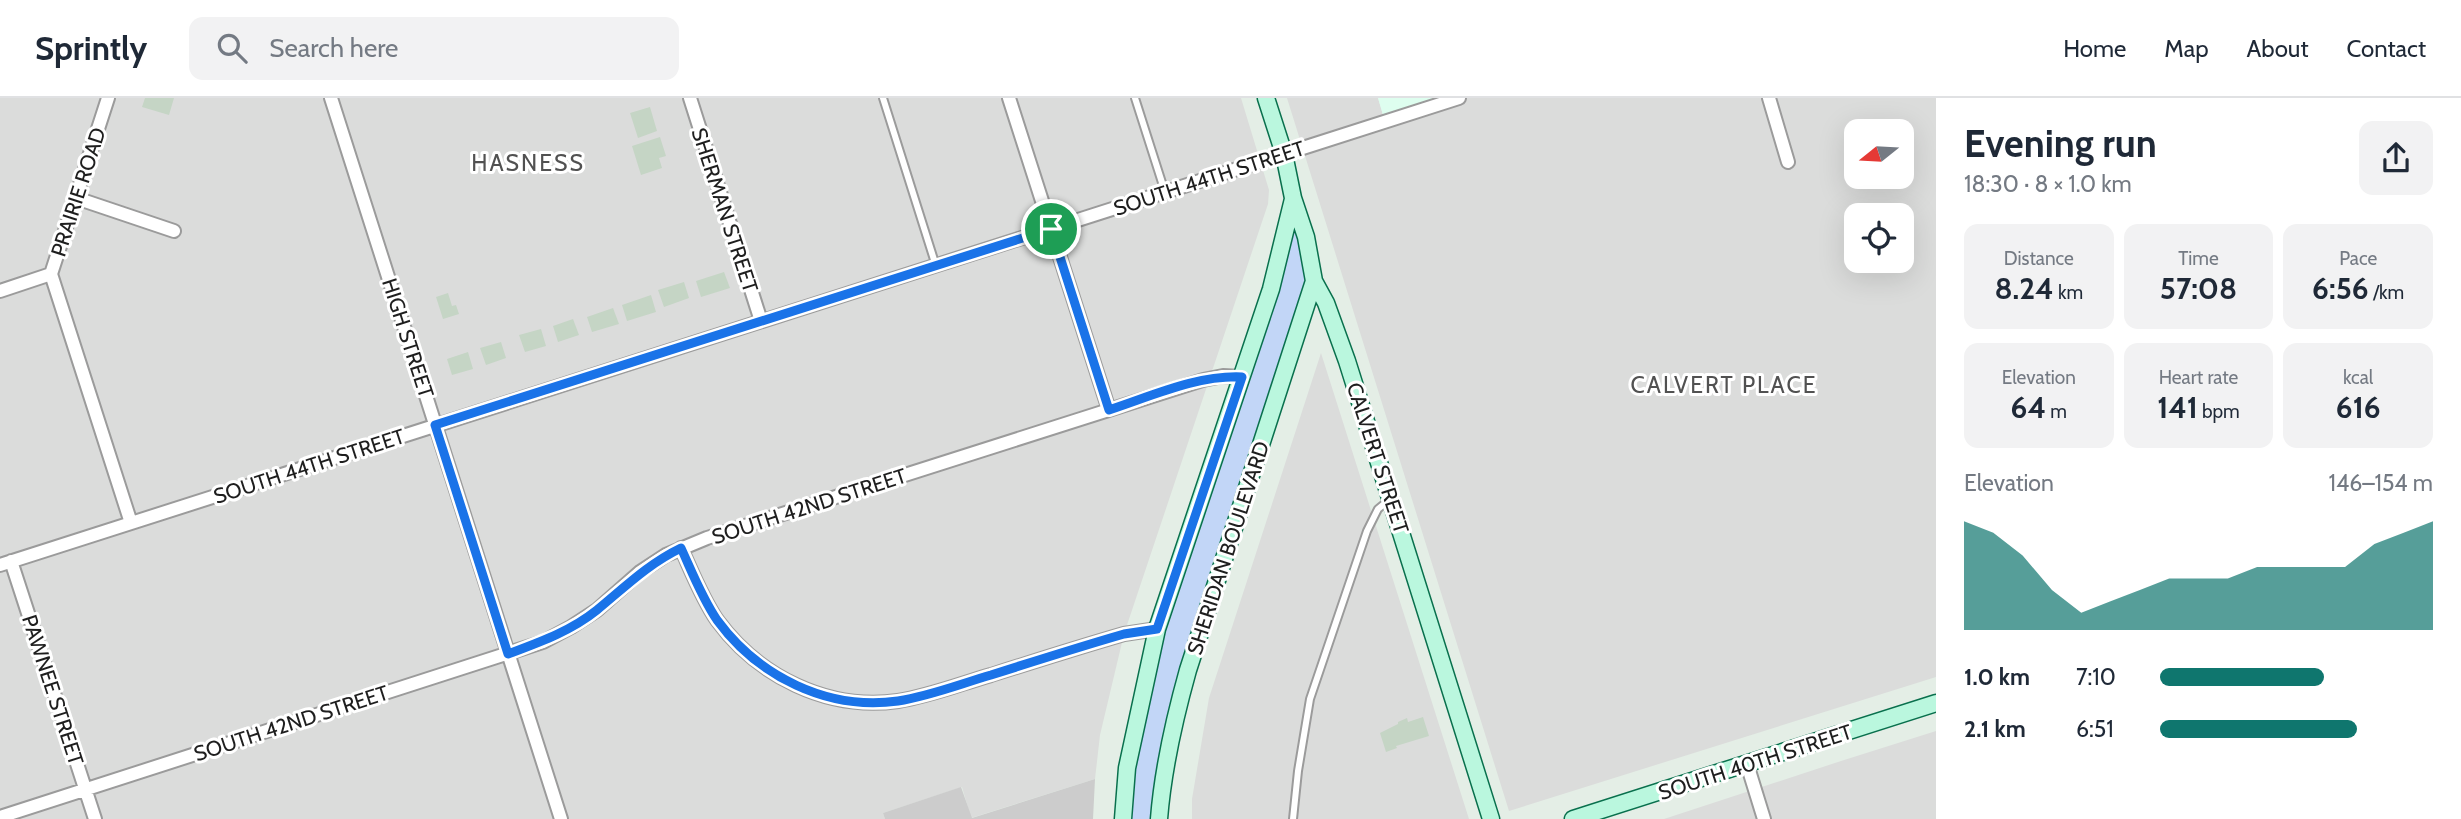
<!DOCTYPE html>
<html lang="en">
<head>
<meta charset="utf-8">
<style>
	body { margin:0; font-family:Cabin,sans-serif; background:#f2f2f3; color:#1f2937; height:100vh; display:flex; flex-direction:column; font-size:26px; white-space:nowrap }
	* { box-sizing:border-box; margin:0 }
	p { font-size:23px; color:#747a83 }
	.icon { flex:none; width:38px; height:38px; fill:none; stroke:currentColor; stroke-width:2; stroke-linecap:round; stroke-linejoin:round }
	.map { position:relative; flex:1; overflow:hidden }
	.sheet { display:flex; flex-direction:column; background:#fff; width:525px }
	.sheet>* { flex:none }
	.needle { width:46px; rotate:252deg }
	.buttons { position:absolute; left:1844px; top:21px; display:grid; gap:14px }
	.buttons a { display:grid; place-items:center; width:70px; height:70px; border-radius:14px; background:#fff; box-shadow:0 7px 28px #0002; font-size:35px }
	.pin { position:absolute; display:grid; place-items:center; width:60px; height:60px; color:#fff; margin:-30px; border:4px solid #fff; border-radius:50%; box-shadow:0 2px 7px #0007 }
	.round { display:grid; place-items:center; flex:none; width:74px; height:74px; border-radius:14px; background:#f2f2f3 }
	.summary { display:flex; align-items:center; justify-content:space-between; height:119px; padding:0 28px }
	h1 { font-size:38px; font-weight:800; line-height:52px }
	.figures { display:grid; grid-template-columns:repeat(3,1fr); gap:10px; height:119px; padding:7px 28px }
	.figures div { display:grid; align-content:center; border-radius:14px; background:#f2f2f3; text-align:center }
	.figures b { font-size:30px; font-weight:800 }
	.figures small { font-size:19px; font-weight:400 }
	.figures p { font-size:19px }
	.chart { height:196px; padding:14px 28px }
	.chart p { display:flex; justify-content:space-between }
	.chart svg { width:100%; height:126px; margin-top:7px; fill:#0f766e; opacity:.7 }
	ul { padding:0 28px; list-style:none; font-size:23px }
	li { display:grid; grid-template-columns:112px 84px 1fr; align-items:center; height:52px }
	li i { height:18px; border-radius:9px; background:#0f766e }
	header { display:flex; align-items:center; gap:42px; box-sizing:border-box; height:98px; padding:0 35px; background:#fff; border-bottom:2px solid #e0e1e3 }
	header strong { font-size:33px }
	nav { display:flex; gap:38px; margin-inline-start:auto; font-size:24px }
	.search { width:490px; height:63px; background:#f2f2f3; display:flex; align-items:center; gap:18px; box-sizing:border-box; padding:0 24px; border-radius:14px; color:#747a83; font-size:26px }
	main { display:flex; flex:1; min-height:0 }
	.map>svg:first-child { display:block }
</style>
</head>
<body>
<header>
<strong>Sprintly</strong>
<div class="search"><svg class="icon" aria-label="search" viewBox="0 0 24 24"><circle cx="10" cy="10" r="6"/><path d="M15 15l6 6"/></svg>Search here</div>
<nav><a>Home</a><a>Map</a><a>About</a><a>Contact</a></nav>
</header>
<main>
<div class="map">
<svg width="1936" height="721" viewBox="0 0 1936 721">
	<rect width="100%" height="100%" fill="#e4eee6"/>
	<path fill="#dbdcdb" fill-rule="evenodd" d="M0,0h1241l28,92 -1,14 -144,430 -24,101 -5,44 -124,39 -9,-31 -79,26 2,6h-885z
		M1287,0h91l7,23 74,-23h477v579l-427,134zM1857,33h45v46h-45zM1857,117h45v46h-45z
		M1321,255l148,466h-277v-20l17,-101z
		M1936,633v88h-272l177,-58z"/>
	<path fill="#defeef" d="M1378,0h81l-74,24z"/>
	<path fill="#ccc" d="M1095,681l-2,40h-208l-2,-6 78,-26 11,31z"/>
	<path fill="#c2d6f7" d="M1293,100l21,83 -107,324 -48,214h-36l15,-111z"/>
	<path fill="#c5d5c5" d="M145,0h29l-5,17 -27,-8z
		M650,9l7,24 -19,7 -8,-25z
		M660,39l6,19 -7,2 3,10 -21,7 -9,-29z
		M724,174l6,16 -29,9 -5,-16z
		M684,184l5,16 -25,9 -6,-17z
		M448,195l4,13 4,-1 3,9 -16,5 -7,-22z
		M651,197l5,17 -29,9 -5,-16z
		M613,210l6,16 -27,8 -5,-15z
		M573,221l6,16 -21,7 -5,-16z
		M541,231l5,17 -21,6 -6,-17z
		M501,244l5,16 -20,7 -6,-17z
		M468,254l5,17 -21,6 -5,-16z
		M1423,619l6,19 -33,10 1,2 -11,4 -6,-19 18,-9v-2l9,-4 1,4z"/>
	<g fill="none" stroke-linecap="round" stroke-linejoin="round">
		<g stroke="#9b9b9b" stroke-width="10">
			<path id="lane" d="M883,0l53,168
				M1135,0l30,94
				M1293,721l5,-48 12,-72 57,-168 11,-22 11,-9"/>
		</g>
		<g stroke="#9b9b9b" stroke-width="16">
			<path id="street" d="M331,0l230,721
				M690,0l71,223
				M1009,0l100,312
				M1769,0l19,64
				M76,100l98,33
				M51,176l80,249
				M51,176l57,-176
				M0,193l51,-17
				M681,450c11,24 21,50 36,72 41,56 110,91 181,81 32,-5 62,-17 93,-26 44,-14 88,-28 133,-41l33,-5
				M11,463l84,258
				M0,467l1459,-467
				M1747,666l17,55
				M0,719l543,-175 28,-15 26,-17 43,-38 26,-17 41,-17 496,-158 20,-4 19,1"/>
		</g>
		<g stroke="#09704d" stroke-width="19">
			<path id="secondary" d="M1266,0l18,56 9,44 13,39 8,44 12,22 21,58 144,458
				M1123,721l4,-51 30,-139 114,-340 22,-90
				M1159,721c4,-51 15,-99 29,-149l126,-389
				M1573,721l363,-116"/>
		</g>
		<use href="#lane" stroke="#fff" stroke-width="6"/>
		<use href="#street" stroke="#fff" stroke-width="12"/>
		<use href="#secondary" stroke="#baf7de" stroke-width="16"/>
	</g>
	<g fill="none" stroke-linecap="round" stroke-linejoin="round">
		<g stroke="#fff" stroke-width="14">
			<path id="route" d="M1051,131l58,181c43,-14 88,-35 133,-33l-85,252 -33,5c-45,13 -89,27 -133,41 -31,9 -61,21 -93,26 -71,10 -140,-25 -181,-81 -15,-22 -25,-48 -36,-72 -33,16 -56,39 -84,62 -26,21 -57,32 -89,44l-73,-229z"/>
		</g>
		<use href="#route" stroke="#1a73e8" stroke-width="9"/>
	</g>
	<g text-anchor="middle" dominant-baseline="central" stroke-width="6" stroke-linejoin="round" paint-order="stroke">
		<g font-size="21" fill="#1e1e1e" stroke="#fff">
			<text transform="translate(1209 80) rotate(-18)">SOUTH 44TH STREET</text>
			<text transform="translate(78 94) rotate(-72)">PRAIRIE ROAD</text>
			<text transform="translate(725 112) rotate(72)">SHERMAN STREET</text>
			<text transform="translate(408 240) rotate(72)">HIGH STREET</text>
			<text transform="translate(1378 360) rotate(72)">CALVERT STREET</text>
			<text transform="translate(309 368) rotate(-18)">SOUTH 44TH STREET</text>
			<text transform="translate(809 408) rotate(-18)">SOUTH 42ND STREET</text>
			<text transform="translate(1228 450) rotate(-72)">SHERIDAN BOULEVARD</text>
			<text transform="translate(53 592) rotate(72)">PAWNEE STREET</text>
			<text transform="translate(291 625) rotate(-18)">SOUTH 42ND STREET</text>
			<text transform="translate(1755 664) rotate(-18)">SOUTH 40TH STREET</text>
		</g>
		<g font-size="23" letter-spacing="2" fill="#515151" stroke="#fff">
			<text x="528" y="65">HASNESS</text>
			<text x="1724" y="287">CALVERT PLACE</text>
		</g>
	</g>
</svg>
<div class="buttons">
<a><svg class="needle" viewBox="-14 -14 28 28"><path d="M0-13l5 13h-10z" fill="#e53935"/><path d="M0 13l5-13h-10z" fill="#747a83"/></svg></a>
<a><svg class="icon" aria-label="locate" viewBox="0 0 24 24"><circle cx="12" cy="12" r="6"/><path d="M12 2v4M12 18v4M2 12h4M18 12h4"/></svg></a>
</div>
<div class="pin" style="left:1051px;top:131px;background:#1e9e55"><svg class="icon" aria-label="arrive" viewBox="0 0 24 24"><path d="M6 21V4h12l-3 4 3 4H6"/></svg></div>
</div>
<section class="sheet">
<div class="summary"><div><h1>Evening run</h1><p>18:30 · 8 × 1.0 km</p></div><a class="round"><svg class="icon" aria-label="share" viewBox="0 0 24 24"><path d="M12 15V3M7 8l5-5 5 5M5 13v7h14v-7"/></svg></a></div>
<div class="figures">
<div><p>Distance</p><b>8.24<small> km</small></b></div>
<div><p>Time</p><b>57:08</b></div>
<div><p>Pace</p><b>6:56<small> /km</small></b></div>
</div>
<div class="figures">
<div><p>Elevation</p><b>64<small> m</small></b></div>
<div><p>Heart rate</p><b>141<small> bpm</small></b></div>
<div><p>kcal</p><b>616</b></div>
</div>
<div class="chart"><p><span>Elevation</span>146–154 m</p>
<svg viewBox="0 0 160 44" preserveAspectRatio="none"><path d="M0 44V6L10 10L20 18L30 30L40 38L50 34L60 30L70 26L80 26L90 26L100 22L110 22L120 22L130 22L140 14L150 10L160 6V44z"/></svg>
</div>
<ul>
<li><b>1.0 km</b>7:10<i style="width:60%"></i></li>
<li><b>2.1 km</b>6:51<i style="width:72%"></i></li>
</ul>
</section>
</main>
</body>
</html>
